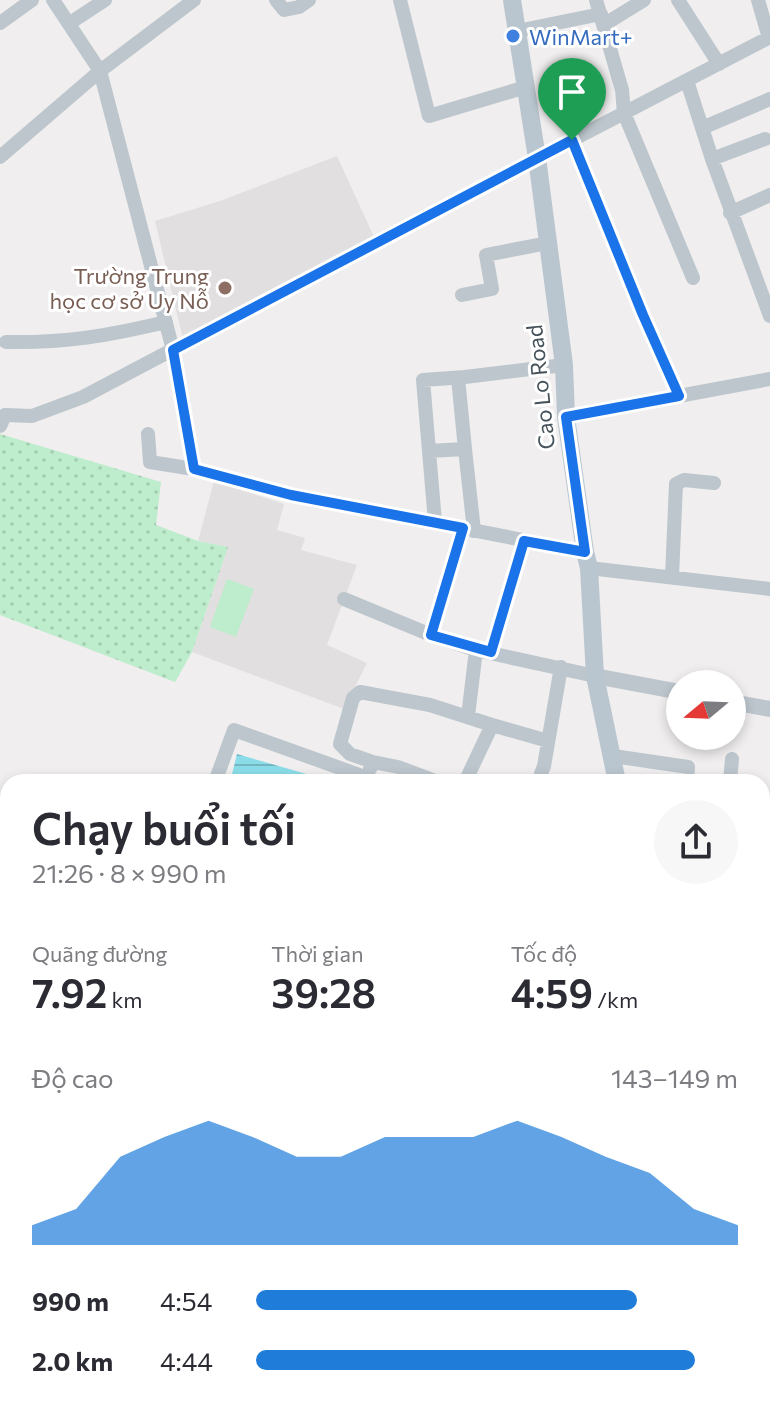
<!DOCTYPE html>
<html lang="vi">
<head>
<meta charset="utf-8">
<style>
	body { margin:0; font-family:Commissioner,sans-serif; background:#f7f7f7; color:#2b2b33; height:100vh; display:flex; flex-direction:column; font-size:30px; white-space:nowrap }
	* { box-sizing:border-box; margin:0 }
	p { font-size:26px; color:#7c7c81 }
	.icon { flex:none; width:44px; height:44px; fill:none; stroke:currentColor; stroke-width:2; stroke-linecap:round; stroke-linejoin:round }
	.map { position:relative; flex:1; overflow:hidden }
	.sheet { position:absolute; left:0px; top:774px; width:770px; height:632px; display:flex; flex-direction:column; background:#fff; border-radius:24px 24px 0 0; box-shadow:0 4px 12px #0003 }
	.sheet>* { flex:none }
	.needle { width:52px; rotate:251deg }
	.tools { position:absolute; left:666px; top:670px; display:grid; gap:16px }
	.tools a { display:grid; place-items:center; width:80px; height:80px; border-radius:50%; background:#fff; box-shadow:0 4px 12px #0003; font-size:40px }
	.pin { position:absolute; display:grid; place-items:center; width:68px; height:68px; color:#fff; margin:-82px -34px; border-radius:50% 50% 50% 0; rotate:-45deg; box-shadow:0 0 8px #0007 }
	.pin .icon { rotate:45deg }
	.round { display:grid; place-items:center; flex:none; width:84px; height:84px; border-radius:42px; background:#f7f7f7 }
	.overview { display:flex; align-items:center; justify-content:space-between; height:136px; padding:0 32px }
	h1 { font-size:44px; font-weight:600; line-height:60px }
	.figures { display:grid; grid-template-columns:repeat(3,1fr); gap:12px; height:136px; padding:8px 32px }
	.figures div { display:grid; align-content:center }
	.figures b { font-size:40px; font-weight:600 }
	.figures small { font-size:22px; font-weight:400 }
	.figures p { font-size:22px }
	.chart { height:224px; padding:16px 32px }
	.chart p { display:flex; justify-content:space-between }
	.chart svg { width:100%; height:144px; margin-top:8px; fill:#1f7dd9; opacity:.7 }
	ul { padding:0 32px; list-style:none; font-size:26px }
	li { display:grid; grid-template-columns:128px 96px 1fr; align-items:center; height:60px }
	li i { height:20px; border-radius:10px; background:#1f7dd9 }
	.map>svg:first-child { display:block }
</style>
</head>
<body>
<div class="map">
<svg width="770" height="1406" viewBox="0 0 770 1406">
	<defs>
		<pattern id="park-dots" width="8" height="8" patternUnits="userSpaceOnUse" patternTransform="scale(2)"><rect width="8" height="8" fill="#bdedcc"/><path d="M2 2h.1M6 6h.1" fill="none" stroke="#a4cdb1" stroke-width="1.8" stroke-linecap="round"/></pattern>
		<pattern id="water-rules" width="6" height="5" patternUnits="userSpaceOnUse" patternTransform="scale(2)"><rect width="6" height="5" fill="#8bdce9"/><path d="M0 2.5h6" fill="none" stroke="#73b5c0"/></pattern>
	</defs>
	<rect width="100%" height="100%" fill="#f0eeee"/>
	<path fill="#e1dfdf" d="M337,156l37,81 -191,102 -28,-118 65,-20z
		M214,481l70,23 -7,26 28,8 -4,12 56,15 -30,80 40,18 -23,46 -152,-57 36,-105 -30,-6z"/>
	<path fill="url(#park-dots)" d="M0,434l161,48 -5,43 42,16 30,6 -36,105 -17,30 -175,-67z
		M770,1218v180l-11,8h-190l-2,-8h195v-165z"/>
	<path fill="#bdedcc" d="M227,579l27,10 -18,48 -26,-10z"/>
	<path fill="url(#water-rules)" d="M237,754l97,28h-104z
		M770,1254v127l-8,7v-126z
		M616,1398h108l-12,8h-86z"/>
	<g fill="none" stroke-linecap="round" stroke-linejoin="round">
		<path stroke="#8bdce9" stroke-width="4" d="M762,1041l8,3"/>
		<path stroke="#bcc6cc" stroke-width="14" d="M53,0l47,71 73,279 21,119 97,26 294,57
			M276,0l8,10 15,-3 10,-7
			M400,0l29,116 97,-29
			M596,0l26,90 2,23 69,165
			M678,0l41,64
			M758,0l11,38
			M0,23l32,-23
			M70,23l35,-23
			M605,24l39,-24
			M517,31l84,-17
			M687,81l25,78 53,-20
			M702,128l68,-29
			M572,140l71,175 36,81
			M0,157l100,-86 94,-71
			M712,159l58,157
			M730,213l40,-18
			M462,295l30,-6 -6,-34 62,-12
			M6,342c60,1 101,-6 160,-20
			M566,417l204,-38
			M0,426l5,-11 27,1 51,-19 339,-179 348,-181
			M148,434l2,28 44,7
			M465,449l9,82
			M429,451l36,-2 -7,-71
			M435,522l-12,-142 42,-3 99,-12
			M589,568l181,21
			M672,577l4,-93 8,-4 30,3
			M344,599l87,36 45,15 119,26
			M431,635l32,-107
			M491,652l33,-111
			M468,716l8,-66
			M492,725l56,16
			M613,756l75,11 -1,15
			M373,762l-23,-8 -10,-10 13,-46 7,-6 70,13 62,20 -27,57
			M370,769l3,-7 25,5 40,15
			M215,782l19,-52 131,47
			M538,782l6,-16 17,-99
			M730,782l2,-23
			M0,992l8,2
			M762,1108l8,3
			M762,1209l8,-15
			M0,1362l8,2
			M135,1398l33,8
			M541,1398l3,8
			M4,1406l4,-20
			M232,1406l1,-8
			M430,1406l35,-8
			M769,1406l1,-1"/>
		<path stroke="#bcc6cc" stroke-width="16" d="M595,676l85,16
			M732,702l38,7
			M762,1082l8,3
			M0,1093l8,2"/>
		<path stroke="#bac6cf" stroke-width="18" d="M512,0l25,158 27,207 2,52 19,135 4,16 6,108 22,106
			M505,1398l2,8
			M525,1398l3,8"/>
	</g>
	<g fill="none" stroke-linecap="round" stroke-linejoin="round">
		<g stroke="#fff" stroke-width="16">
			<path id="route" d="M572,140l71,175 36,81 -113,21 19,135 -61,-11 -33,111 -60,-17 32,-107 -172,-33 -97,-26 -21,-119z"/>
		</g>
		<use href="#route" stroke="#1a73e8" stroke-width="10"/>
	</g>
	<circle fill="#3f7fe0" stroke="#fff" stroke-width="3" cx="513" cy="36" r="8"/>
	<circle fill="#8d6e63" stroke="#fff" stroke-width="3" cx="225" cy="288" r="8"/>
	<g text-anchor="middle" dominant-baseline="central" stroke-width="6" stroke-linejoin="round" paint-order="stroke">
		<g font-size="22" fill="#366cbe" stroke="#fff" text-anchor="start">
			<text x="529" y="36">WinMart+</text>
		</g>
		<g font-size="22" fill="#785e54" stroke="#fff" text-anchor="end">
			<text x="209" y="275">Trường Trung<tspan x="209" dy="25">học cơ sở Uy Nỗ</tspan></text>
		</g>
		<g font-size="22" fill="#46525a" stroke="#fff">
			<text transform="translate(540 387) rotate(-96)">Cao Lo Road</text>
		</g>
	</g>
</svg>
<div class="tools">
<a><svg class="needle" viewBox="-14 -14 28 28"><path d="M0-13l5 13h-10z" fill="#e53935"/><path d="M0 13l5-13h-10z" fill="#7c7c81"/></svg></a>
</div>
<div class="pin" style="left:572px;top:140px;background:#1e9e55"><svg class="icon" aria-label="arrive" viewBox="0 0 24 24"><path d="M6 21V4h12l-3 4 3 4H6"/></svg></div>
<section class="sheet">
<div class="overview"><div><h1>Chạy buổi tối</h1><p>21:26 · 8 × 990 m</p></div><a class="round"><svg class="icon" aria-label="share" viewBox="0 0 24 24"><path d="M12 15V3M7 8l5-5 5 5M5 13v7h14v-7"/></svg></a></div>
<div class="figures">
<div><p>Quãng đường</p><b>7.92<small> km</small></b></div>
<div><p>Thời gian</p><b>39:28</b></div>
<div><p>Tốc độ</p><b>4:59<small> /km</small></b></div>
</div>
<div class="chart"><p><span>Độ cao</span>143–149 m</p>
<svg viewBox="0 0 160 44" preserveAspectRatio="none"><path d="M0 44V38L10 33L20 17L30 11L40 6L50 11L60 17L70 17L80 11L90 11L100 11L110 6L120 11L130 17L140 22L150 33L160 38V44z"/></svg>
</div>
<ul>
<li><b>990 m</b>4:54<i style="width:79%"></i></li>
<li><b>2.0 km</b>4:44<i style="width:91%"></i></li>
</ul>
</section>
</div>
</body>
</html>
